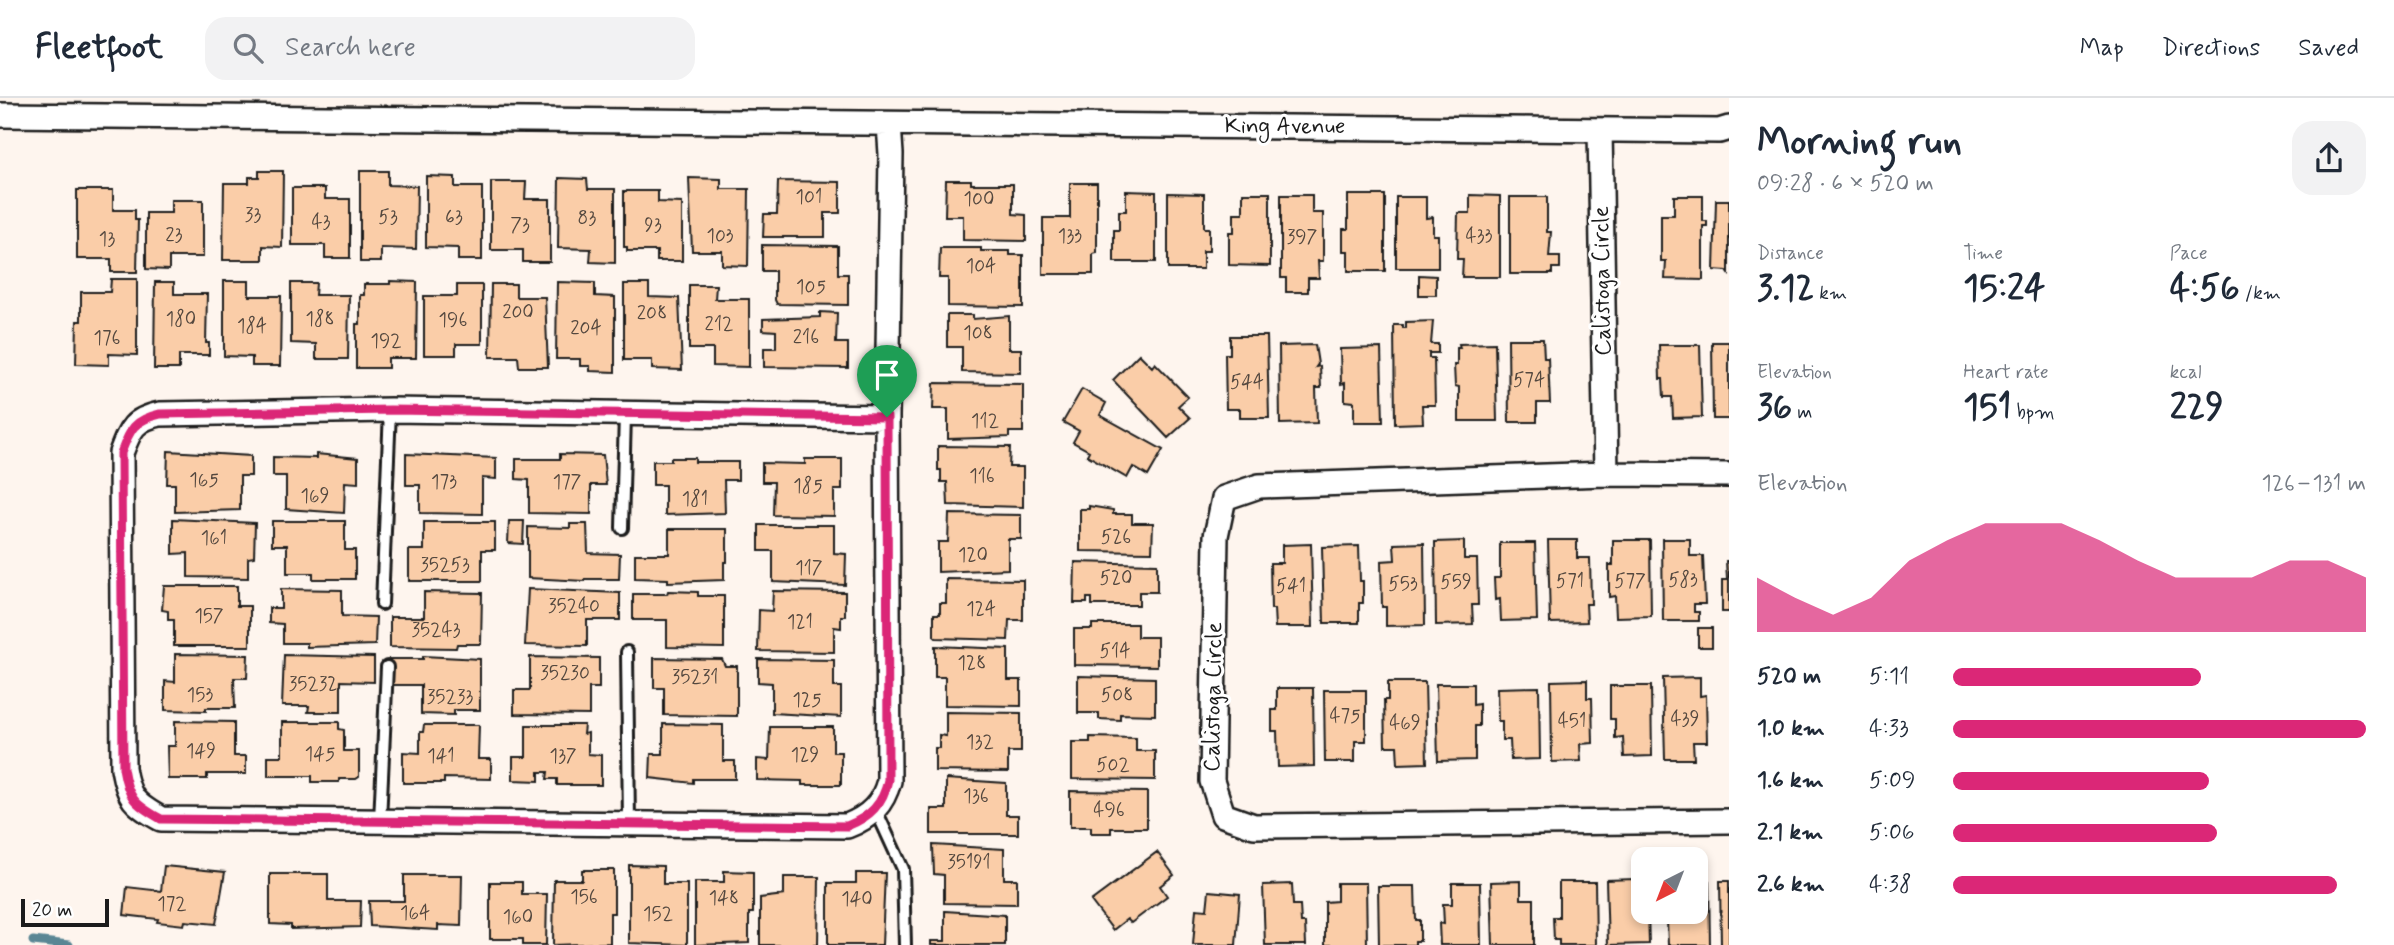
<!DOCTYPE html>
<html lang="en">
<head>
<meta charset="utf-8">
<style>
	body { margin:0; font-family:Mynerve,sans-serif; background:#f2f2f3; color:#1f2937; height:100vh; display:flex; flex-direction:column; font-size:26px; white-space:nowrap }
	* { box-sizing:border-box; margin:0 }
	p { font-size:23px; color:#747a83 }
	.icon { flex:none; width:38px; height:38px; fill:none; stroke:currentColor; stroke-width:2; stroke-linecap:round; stroke-linejoin:round }
	.map { position:relative; flex:1; overflow:hidden }
	.sheet { display:flex; flex-direction:column; background:#fff; width:665px }
	.sheet>* { flex:none }
	.needle { width:46px; rotate:222deg }
	.buttons { position:absolute; left:1631px; top:749px; display:grid; gap:14px }
	.buttons a { display:grid; place-items:center; width:77px; height:77px; border-radius:14px; background:#fff; box-shadow:0 4px 10px #0003; font-size:35px }
	.scale { position:absolute; left:21px; bottom:18px; width:88px; box-sizing:border-box; padding-left:7px; border:4px solid #1c1c1c; border-top:0; font-size:19px; line-height:24px; white-space:nowrap; color:#1c1c1c; -webkit-text-stroke:5px #fff; paint-order:stroke }
	.pin { position:absolute; display:grid; place-items:center; width:60px; height:60px; color:#fff; margin:-72px -30px; border-radius:50% 50% 50% 0; rotate:-45deg; box-shadow:0 0 7px #0007 }
	.pin .icon { rotate:45deg }
	.round { display:grid; place-items:center; flex:none; width:74px; height:74px; border-radius:21px; background:#f2f2f3 }
	.head { display:flex; align-items:center; justify-content:space-between; height:119px; padding:0 28px }
	h1 { font-size:38px; font-weight:800; line-height:52px }
	.metrics { display:grid; grid-template-columns:repeat(3,1fr); gap:10px; height:119px; padding:7px 28px }
	.metrics div { display:grid; align-content:center }
	.metrics b { font-size:35px; font-weight:800 }
	.metrics small { font-size:19px; font-weight:400 }
	.metrics p { font-size:19px }
	.chart { height:196px; padding:14px 28px }
	.chart p { display:flex; justify-content:space-between }
	.chart svg { width:100%; height:126px; margin-top:7px; fill:#db2777; opacity:.7 }
	ul { padding:0 28px; list-style:none; font-size:23px }
	li { display:grid; grid-template-columns:112px 84px 1fr; align-items:center; height:52px }
	li i { height:18px; border-radius:9px; background:#db2777 }
	header { display:flex; align-items:center; gap:42px; box-sizing:border-box; height:98px; padding:0 35px; background:#fff; border-bottom:2px solid #e0e1e3 }
	header strong { font-size:33px }
	nav { display:flex; gap:38px; margin-inline-start:auto; font-size:24px }
	.search { width:490px; height:63px; background:#f2f2f3; display:flex; align-items:center; gap:18px; box-sizing:border-box; padding:0 24px; border-radius:21px; color:#747a83; font-size:26px }
	main { display:flex; flex:1; min-height:0 }
	.map>svg:first-child { display:block }
</style>
</head>
<body>
<header>
<strong>Fleetfoot</strong>
<div class="search"><svg class="icon" aria-label="search" viewBox="0 0 24 24"><circle cx="10" cy="10" r="6"/><path d="M15 15l6 6"/></svg>Search here</div>
<nav><a>Map</a><a>Directions</a><a>Saved</a></nav>
</header>
<main>
<div class="map">
<svg width="1729" height="847" viewBox="0 0 1729 847">
	<rect width="100%" height="100%" fill="#fef5ee"/>
	<filter id="ink" filterUnits="userSpaceOnUse"><feTurbulence type="fractalNoise" baseFrequency=".0143" numOctaves="2"/><feDisplacementMap in="SourceGraphic" scale="14" xChannelSelector="R" yChannelSelector="G"/><feConvolveMatrix kernelMatrix="1 2 1 2 8 2 1 2 1" color-interpolation-filters="sRGB"/></filter>
	<g filter="url(#ink)">
		<g fill="none" stroke-linecap="round" stroke-linejoin="round">
			<path stroke="#5a8694" stroke-width="9" d="M33,843l36,4"/>
		</g>
		<path fill="#facda8" stroke="#1c1c1c" stroke-width="2" d="M259,73h24l-1,76 -19,-1v14h-40l1,-77h25v-6h10z
			M360,73h28v14l29,1 -1,63 -35,-1v14h-21z
			M426,78l29,1v10h27v73h-24v-12l-32,-1z
			M559,80l28,1 1,10h27v74l-25,-1 1,-13 -33,-1z
			M689,80l32,1v10h28l-1,77 -26,-1v-14h-30z
			M946,82h25v4h42v30l13,1v26l-63,-1v-24h-18z
			M778,83l62,1v31h-15v24h-62l1,-23h13z
			M491,84h35l-1,17h25v63h-27v-12h-32z
			M1070,85h27v70l-4,1v20h-50v-56h27z
			M292,90h33v11h25v59h-25v-13h-33z
			M77,92h36v20h22v10h3l-1,52h-26v-13h-34z
			M624,93h34v11l24,1v58h-25v-10h-30v-4h-3z
			M1126,93l30,1v70h-42v-32h5v-19h7z
			M1168,95l36,1v34h5v23h-6v18h-35z
			M1243,95h27v73l-41,-1v-33h5v-19h9z
			M1281,97h31v18h11v48h-5l1,17h-11v14h-22v-14h-5z
			M1348,97h37v76h-37v-20h-5v-22h5z
			M1470,97l30,1v81h-38l1,-18h-6l1,-46h12z
			M1674,98h29v25h4v5h-4v54l-38,-1 1,-18h-5v-46h13z
			M1396,99h30v21l7,-1v18h5v33h-42z
			M1510,99h37v35h4l-2,25h11v11h-8v6h-42z
			M171,102h32v57h-34v13l-23,-1v-56h25z
			M1716,102h13v74l-2,-3 -13,-1z
			M762,147l76,1v28h10v31l-71,-1 -2,-4v-29h-13z
			M940,150h41v3h29v4h13v52l-75,-1v-28h-9z
			M1419,177l17,1v19h-17z
			M111,181h26v76l-28,-1v11l-33,-1 1,-43h4v-29h29z
			M224,183h25v15h32l-1,70h-28v-9l-28,-1z
			M390,183l27,1 -1,76h-28v10h-32v-44h4v-29h4v-11h26z
			M155,184h19v12h33l-1,49h3v12h-30v14h-25z
			M557,184l38,1v13l20,1v75l-25,-1v-5h-10v-7h-24z
			M291,185h25l-1,12h34l-1,64h-32v-15l-25,-1z
			M491,186h25v13h29l3,70h-29l-1,-10h-28z
			M624,186h25v13l30,1 3,72 -30,-1v-9h-28z
			M457,187h25v59h-26v11h-32v-59h33z
			M689,187h27l-1,14h34v68l-36,-1v-17h-24z
			M820,214l17,1 -1,30h12v25l-84,-1v-19h12v-17l-13,-1v-11l57,-2z
			M947,217h26v4l36,-3v33h12v24l-59,-1v-25h-15z
			M1433,223l-2,23h7v9h-9v5h5l1,47h-13l1,18 -28,1 -1,-99h9v3h3v-6z
			M1230,238h37l2,82h-29v-9h-14l-1,-55h5z
			M1508,241h35l1,19h4l2,45h-13v19h-28z
			M1712,244h17v77h-16z
			M1495,245l2,78h-38v-34l-4,-1 -1,-21h3v-17h3l-1,-4z
			M1315,247l3,19 -2,3 4,-1 1,22h-5l1,35 -37,1 -1,-78z
			M1659,247h41l2,72 -29,1 -1,-21h-8l-1,-18h-3z
			M1381,250l2,74h-29v-20l-9,-1v-18l-4,1 -1,-35z
			M1139,256l13,13 3,-4 33,34 -10,9 12,12 -22,20 -55,-58z
			M934,285l89,1v48h-14v5l-61,2v-30h-15z
			M1082,291l24,14 -6,12 63,35 -15,26 -15,-9 -6,11 -40,-23 2,-4 -16,-9 6,-11 -16,-9z
			M938,348l72,1 -1,20h14v40l-75,-2 -1,-23h-6v-12h-3z
			M168,353l83,5v20h-11v34l-65,2v-28h-8z
			M316,356l42,4v25l-13,-1 -1,31 -58,-4v-33h-13v-19l43,1z
			M406,356l90,4v21l-14,-1v36l-62,-1v-28h-14z
			M560,356l43,1 3,30h-15v29l-62,-1v-33l-13,-1v-20h44z
			M671,360h24v4h43v18h-14l1,33 -60,2v-30h-12v-24h18z
			M805,361h37v31h-8v26l-61,-1 1,-33h-12v-19l43,1z
			M1089,408l24,4v4h19v9h21l-1,29 -72,-1v-42h9z
			M949,416l72,1v24h-13v30l-70,3v-30h10z
			M173,421l82,4 -1,34 -6,1v20l-60,-1v-24l-15,1z
			M272,423h73v29h10v29h-42v-6h-26v-28h-15z
			M509,423h15l-1,23 -15,-1z
			M424,424h71v28h-13v31h-73v-31h15z
			M570,426h17l1,29 32,1 -1,25h-34v2l-57,-3v-51l42,1z
			M759,427h75v28l12,1 -1,31 -72,-3v-31h-14z
			M669,431h58v33h-3v18l-56,2v-3l-33,-1v-24h34z
			M1662,441h28v17h13l2,48h-11v8h5v9h-36z
			M1548,442h29v18h13l1,46h-5l1,18 -37,1z
			M1613,442h37l1,76 -35,1 -1,-21 -6,1v-32h4z
			M1464,443v18h13l1,46h-6l1,19 -37,1 -1,-83z
			M1424,445l1,82 -39,1v-19h-4l-1,-46 14,-1 -1,-16z
			M1500,445h35l2,77 -36,1 -1,-22 -5,1 -1,-22h6z
			M1311,446l2,83h-38l-1,-18h-3l-1,-46h12v-18z
			M1359,448l1,35h3v22h-4v20h-35l-2,-76z
			M1726,463h3v51h-7v-32h5z
			M1075,464l82,2v28h-18v13h-47v-7h-5v5h-13z
			M946,481l77,1v40h-14l-1,20 -72,-2 -2,-2v-22h6v-11h6z
			M164,488h73v20h13v40h-76v-26h-6v-9l-6,-1z
			M281,491l61,1v26l34,1 -1,28 -68,2v-4h-24v-19l-14,-1v-15h12z
			M528,491l92,4v27h-33v26l-62,-1z
			M668,493l30,1v4h26v52l-57,-1v-27h-34v-26h34z
			M773,493l72,1v24h-4v12l-7,-1v25l-76,-1 1,-41 13,1z
			M424,494l58,1 -1,51h-24l-1,4 -66,-1v-30h34z
			M1092,526h45v13h20v29l-83,-1v-36h18z
			M1698,530h14v19h-14z
			M935,548l73,3v31h13v26l-76,-1v-28h-10z
			M175,556l73,1 -1,23h-13l1,30h-29v3l-41,-1v-29l10,1z
			M284,557l90,2v25l-33,-1v31h-33l1,-6h-27z
			M423,558l57,3v51h-26v5l-33,-1v-29h-32v-26h34z
			M530,559l69,1v30h-10v27l-75,-1v-24h16z
			M654,560l68,1 3,7h12v50l-73,-1v-27h-10z
			M758,561l76,1v27h7v30l-69,-4v-30l-14,-1z
			M1078,578l77,2v37l-35,-1v6l-21,-1v-6h-21z
			M1700,579v19l6,-1 1,47h-14l1,17h-29l-2,-81z
			M1587,582v18h5l1,45 -13,1 1,17 -29,1 -1,-81z
			M1388,584h37l2,81 -29,1 -1,-18h-12l-1,-46h4z
			M1436,586h37v21l6,-1v22h-4v34l-37,1z
			M1610,588h41l1,70 -28,1 -1,-20 -8,1v-19h-5z
			M1539,589l1,72 -29,1 -1,-20h-8v-19h-4l-1,-33z
			M1277,590h36l1,78 -36,1 -1,-36h-5v-21h5z
			M1324,592h42v51h-11v21h-30z
			M946,614l75,1v39h-13v20l-73,-1v-23h4v-13l7,1z
			M175,623l59,1v34h12v18h-39v5h-39l-1,-33h8z
			M282,624h57v7l5,1v21h15v26l-3,2h-17v3h-27v-6h-44v-20h14z
			M663,626l60,1v36h12v18h-42v4l-43,-5 1,-24h12z
			M424,627h55l-1,34h13v20l-47,-1v5h-41v-31l17,1v-21h3z
			M526,627h58l-1,9 5,-1v21l13,1v30h-44v-6h-10l1,-7h-9v9l-26,-1v-23h13z
			M770,629h63v25h8v33h-39v-4l-45,-1v-21l12,1z
			M1090,639l46,1v13h19v29l-83,-1v-37h18z
			M946,681l60,4v32h12v19h-87v-25h15z
			M1070,693l77,1v36h-36v5h-20v-6h-21z
			M933,747l71,4v30h13v25l-73,-1v-28l-10,-1z
			M1157,754l17,23 -14,11 7,10 -36,27 -4,-4 -14,11 -22,-29z
			M629,767l34,1v18h24v61l-58,-2z
			M164,768l61,6 -9,52 -31,-3 -1,4 -27,-3 1,-3 -34,-4 3,-28 34,4z
			M582,772h32v43h-4v30l-57,2 1,-65h28z
			M724,773l29,1v41h-4v30l-54,2v-63h29z
			M856,775h29l-3,72h-54v-62h28z
			M270,776h58v27h33l-1,26 -69,2v-4l-21,-1z
			M404,777h58l-1,51 -23,-1v5l-68,-4 -1,-25h35z
			M784,779h35l-1,68h-58v-47l24,-3z
			M1635,781v18h8v15h5l1,32 -41,1 -2,-65z
			M1521,783v18h13v46h-41l-2,-63z
			M1720,783h9v64h-8z
			M490,784h32v12h25l-1,51h-23v-6h-33z
			M1559,784h36l1,63h-37v-5h-5l-1,-23h6z
			M1696,784h13l1,63h-42l-1,-25 5,1v-9h24z
			M1337,785h29l1,62h-42v-43l12,-1z
			M1452,785h28l1,62h-41l-1,-22 5,1 -1,-20h9z
			M1292,786l1,21h7l1,18h4l1,22h-41l-2,-60z
			M1378,788h37l1,34h4v21h-5v4h-36z
			M1209,793l31,3 -4,51h-43l3,-36 11,1z
			M945,813l60,4v30h-74v-4h14z"/>
		<g fill="none" stroke-linecap="round" stroke-linejoin="round">
			<g stroke="#1c1c1c" stroke-width="16">
				<path id="lane" d="M622,430l3,-114
					M382,506l8,-194
					M627,554l2,172
					M875,710l28,61 2,76
					M380,723l7,-154"/>
			</g>
			<g stroke="#1c1c1c" stroke-width="28">
				<path id="street" d="M0,17l1719,16 10,-3
					M1600,32l6,344
					M887,319l-497,-7 -230,4c-26,5 -30,15 -39,39l2,315c5,30 11,36 38,51l686,7c23,-9 36,-22 42,-45l-2,-364 4,-263 -2,-30
					M1729,377l-123,-1 -347,12 -35,12 -8,38 -4,245 11,34 31,11 475,-5"/>
			</g>
			<use href="#lane" stroke="#fff" stroke-width="10"/>
			<use href="#street" stroke="#fff" stroke-width="23"/>
		</g>
	</g>
	<g fill="none" stroke-linecap="round" stroke-linejoin="round" filter="url(#ink)">
		<g stroke="#fff" stroke-width="14">
			<path id="route" d="M390,312l497,7 1,363c-5,24 -18,37 -41,46l-686,-7c-27,-15 -33,-21 -38,-51l-2,-315c9,-24 13,-33 39,-39z"/>
		</g>
		<use href="#route" stroke="#db2777" stroke-width="9"/>
	</g>
	<g text-anchor="middle" dominant-baseline="central" stroke-width="6" stroke-linejoin="round" paint-order="stroke">
		<g font-size="19" fill="#54483f">
			<text x="809" y="99">101</text>
			<text x="979" y="101">100</text>
			<text x="253" y="117">33</text>
			<text x="388" y="119">53</text>
			<text x="454" y="119">63</text>
			<text x="587" y="120">83</text>
			<text x="321" y="124">43</text>
			<text x="520" y="127">73</text>
			<text x="653" y="127">93</text>
			<text x="174" y="137">23</text>
			<text x="720" y="138">103</text>
			<text x="1070" y="138">133</text>
			<text x="1479" y="138">433</text>
			<text x="1302" y="139">397</text>
			<text x="107" y="141">13</text>
			<text x="981" y="168">104</text>
			<text x="811" y="189">105</text>
			<text x="518" y="214">200</text>
			<text x="652" y="215">208</text>
			<text x="181" y="221">180</text>
			<text x="320" y="221">188</text>
			<text x="453" y="222">196</text>
			<text x="719" y="226">212</text>
			<text x="252" y="228">184</text>
			<text x="586" y="230">204</text>
			<text x="978" y="235">108</text>
			<text x="806" y="239">216</text>
			<text x="107" y="240">176</text>
			<text x="386" y="243">192</text>
			<text x="1529" y="282">574</text>
			<text x="1247" y="284">544</text>
			<text x="985" y="323">112</text>
			<text x="982" y="378">116</text>
			<text x="204" y="382">165</text>
			<text x="444" y="384">173</text>
			<text x="567" y="384">177</text>
			<text x="808" y="388">185</text>
			<text x="315" y="398">169</text>
			<text x="695" y="401">181</text>
			<text x="1116" y="439">526</text>
			<text x="214" y="440">161</text>
			<text x="973" y="457">120</text>
			<text x="445" y="467">35253</text>
			<text x="809" y="470">117</text>
			<text x="1116" y="480">520</text>
			<text x="1683" y="482">583</text>
			<text x="1570" y="483">571</text>
			<text x="1630" y="483">577</text>
			<text x="1456" y="484">559</text>
			<text x="1403" y="486">553</text>
			<text x="1291" y="488">541</text>
			<text x="574" y="508">35240</text>
			<text x="981" y="511">124</text>
			<text x="209" y="518">157</text>
			<text x="800" y="524">121</text>
			<text x="436" y="532">35243</text>
			<text x="1115" y="553">514</text>
			<text x="972" y="565">128</text>
			<text x="565" y="575">35230</text>
			<text x="695" y="579">35231</text>
			<text x="313" y="586">35232</text>
			<text x="200" y="597">153</text>
			<text x="1117" y="597">508</text>
			<text x="450" y="599">35233</text>
			<text x="807" y="602">125</text>
			<text x="1345" y="618">475</text>
			<text x="1685" y="621">439</text>
			<text x="1572" y="623">451</text>
			<text x="1405" y="625">469</text>
			<text x="980" y="644">132</text>
			<text x="201" y="653">149</text>
			<text x="320" y="656">145</text>
			<text x="805" y="657">129</text>
			<text x="441" y="658">141</text>
			<text x="563" y="658">137</text>
			<text x="1113" y="667">502</text>
			<text x="976" y="698">136</text>
			<text x="1109" y="712">496</text>
			<text x="969" y="764">35191</text>
			<text x="584" y="799">156</text>
			<text x="724" y="800">148</text>
			<text x="857" y="801">140</text>
			<text x="172" y="806">172</text>
			<text x="415" y="815">164</text>
			<text x="658" y="816">152</text>
			<text x="518" y="819">160</text>
		</g>
		<g font-size="23" fill="#1c1c1c" stroke="#fff">
			<text x="1285" y="29">King Avenue</text>
			<text transform="translate(1603 183) rotate(-91)">Calistoga Circle</text>
			<text transform="translate(1214 599) rotate(-89)">Calistoga Circle</text>
		</g>
	</g>
</svg>
<div class="buttons">
<a><svg class="needle" viewBox="-14 -14 28 28"><path d="M0-13l5 13h-10z" fill="#e53935"/><path d="M0 13l5-13h-10z" fill="#747a83"/></svg></a>
</div>
<div class="scale">20 m</div>
<div class="pin" style="left:887px;top:319px;background:#1e9e55"><svg class="icon" aria-label="arrive" viewBox="0 0 24 24"><path d="M6 21V4h12l-3 4 3 4H6"/></svg></div>
</div>
<section class="sheet">
<div class="head"><div><h1>Morning run</h1><p>09:28 · 6 × 520 m</p></div><a class="round"><svg class="icon" aria-label="share" viewBox="0 0 24 24"><path d="M12 15V3M7 8l5-5 5 5M5 13v7h14v-7"/></svg></a></div>
<div class="metrics">
<div><p>Distance</p><b>3.12<small> km</small></b></div>
<div><p>Time</p><b>15:24</b></div>
<div><p>Pace</p><b>4:56<small> /km</small></b></div>
</div>
<div class="metrics">
<div><p>Elevation</p><b>36<small> m</small></b></div>
<div><p>Heart rate</p><b>151<small> bpm</small></b></div>
<div><p>kcal</p><b>229</b></div>
</div>
<div class="chart"><p><span>Elevation</span>126–131 m</p>
<svg viewBox="0 0 160 44" preserveAspectRatio="none"><path d="M0 44V25L10 32L20 38L30 32L40 19L50 12L60 6L70 6L80 6L90 12L100 19L110 25L120 25L130 25L140 19L150 19L160 25V44z"/></svg>
</div>
<ul>
<li><b>520 m</b>5:11<i style="width:60%"></i></li>
<li><b>1.0 km</b>4:33<i style="width:100%"></i></li>
<li><b>1.6 km</b>5:09<i style="width:62%"></i></li>
<li><b>2.1 km</b>5:06<i style="width:64%"></i></li>
<li><b>2.6 km</b>4:38<i style="width:93%"></i></li>
</ul>
</section>
</main>
</body>
</html>
